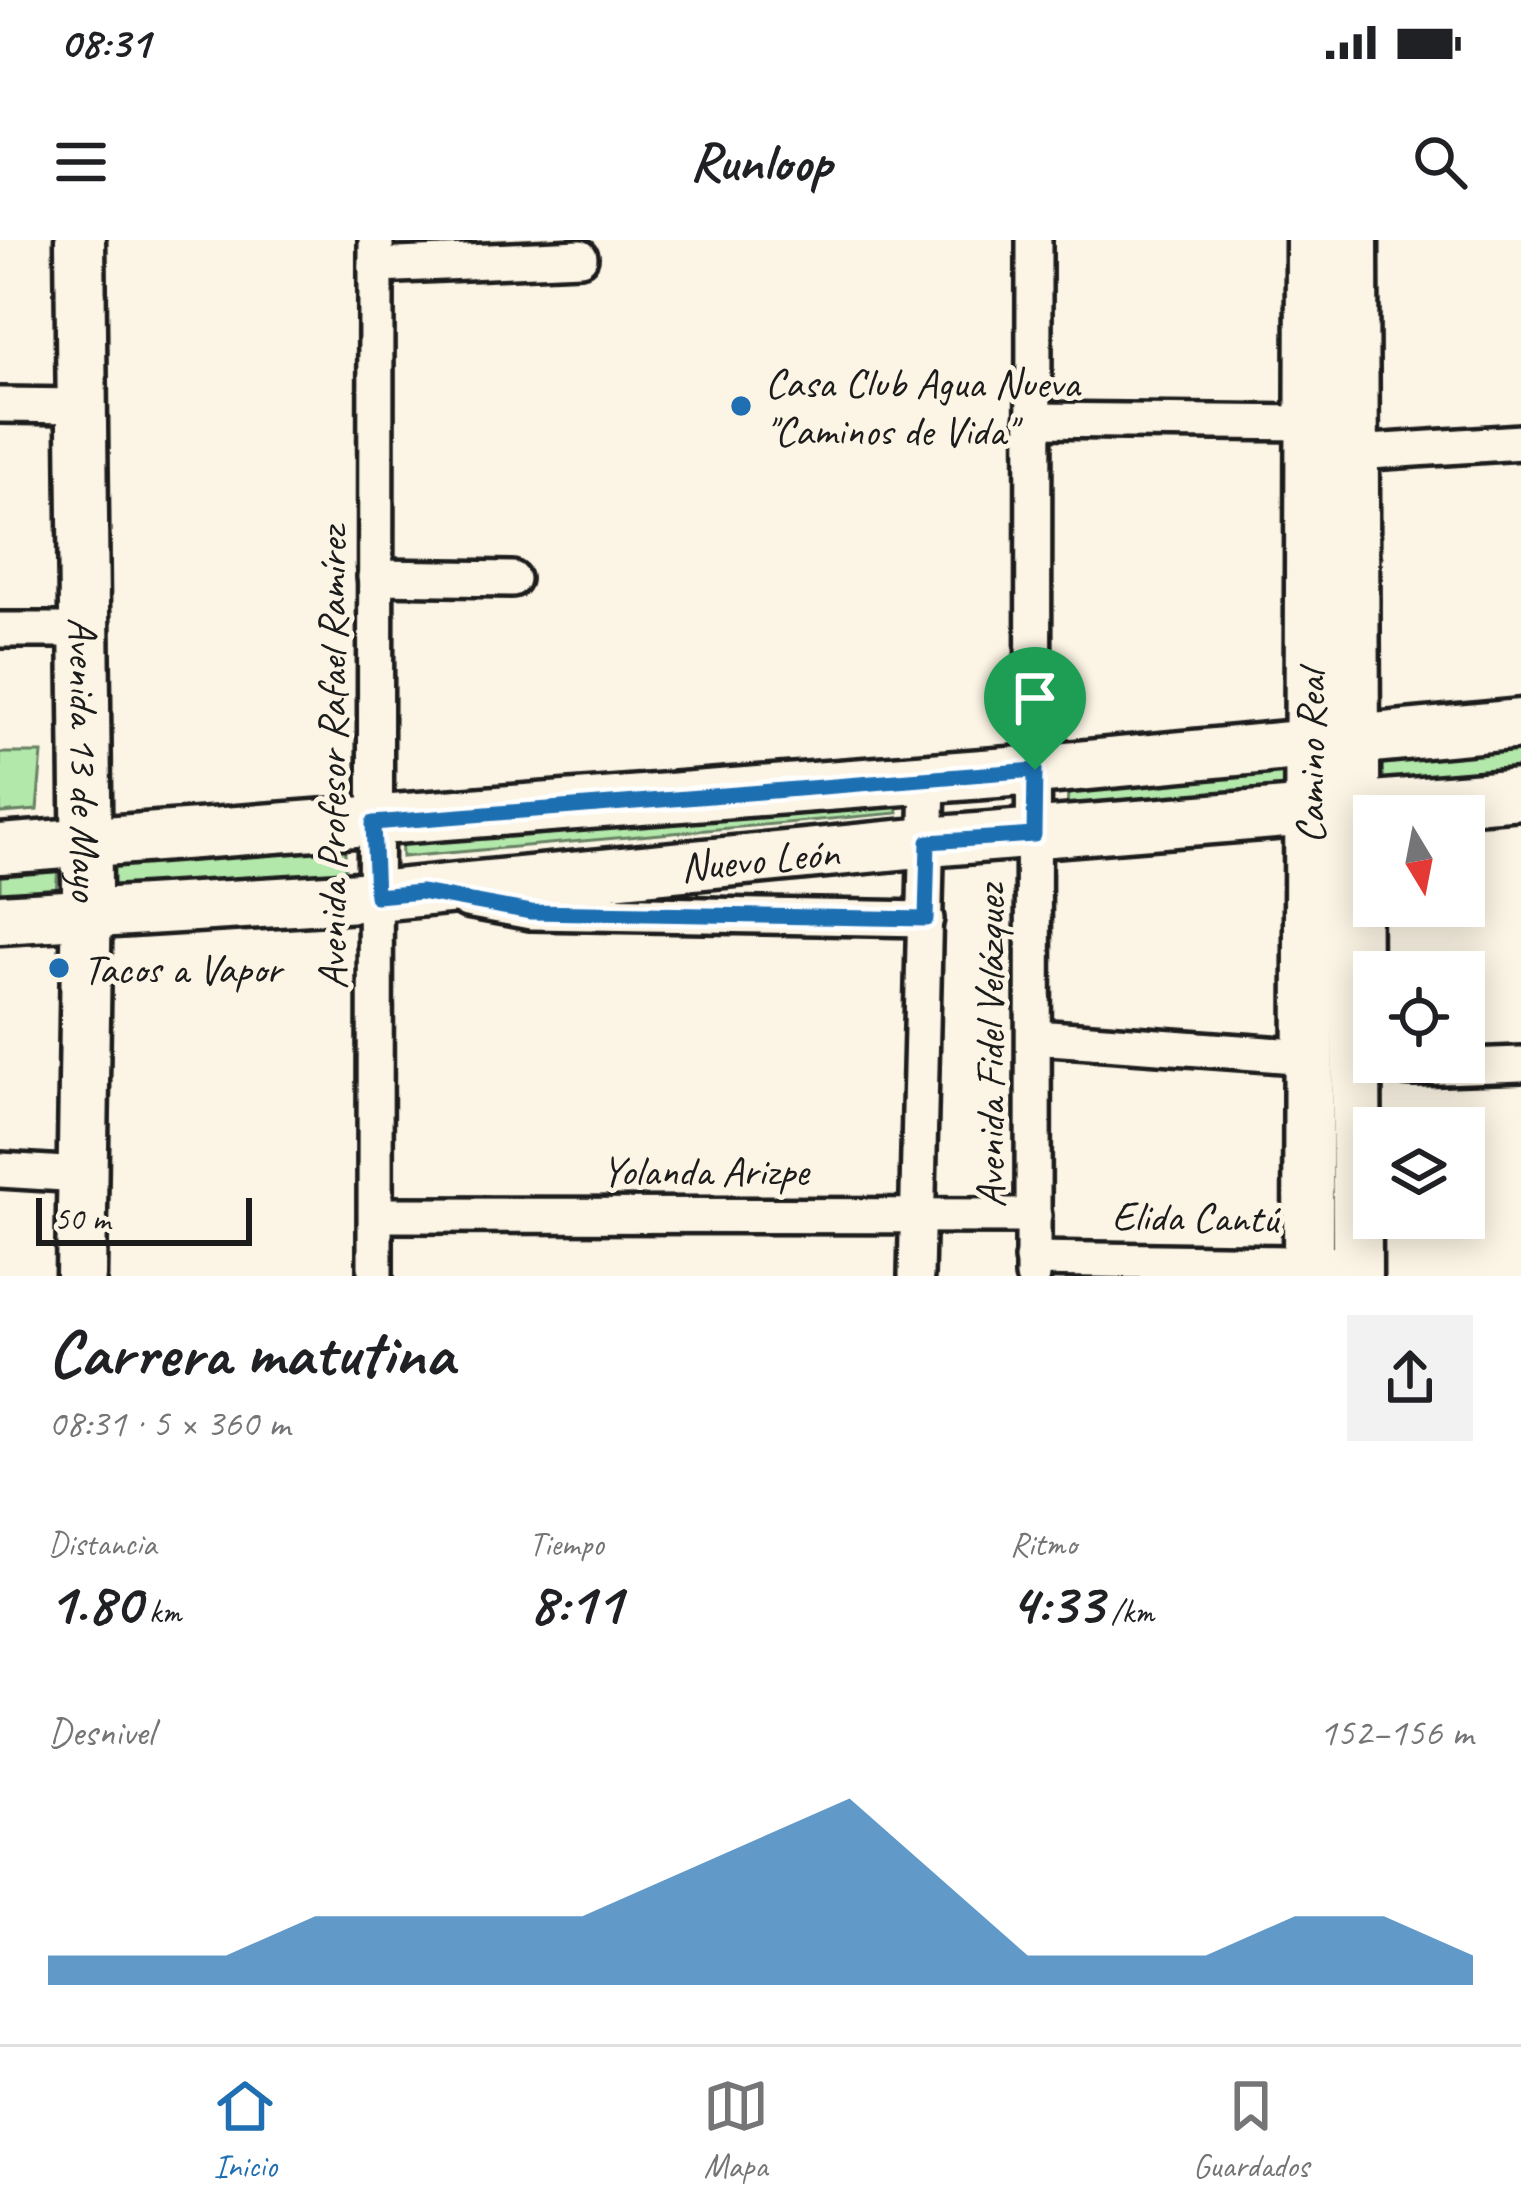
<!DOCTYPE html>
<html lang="es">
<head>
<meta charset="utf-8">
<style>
	body { margin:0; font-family:Caveat,sans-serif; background:#f2f2f2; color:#202124; height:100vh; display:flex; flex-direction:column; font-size:45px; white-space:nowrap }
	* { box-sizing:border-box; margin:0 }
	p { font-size:39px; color:#757577 }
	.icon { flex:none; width:66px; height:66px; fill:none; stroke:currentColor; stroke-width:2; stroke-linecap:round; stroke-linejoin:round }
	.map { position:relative; height:1036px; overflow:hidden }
	.sheet { display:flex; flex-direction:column; background:#fff; flex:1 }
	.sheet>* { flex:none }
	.needle { width:78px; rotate:170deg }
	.buttons { position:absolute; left:1353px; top:555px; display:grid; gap:24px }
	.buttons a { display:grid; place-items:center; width:132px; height:132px; border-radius:0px; background:#fff; box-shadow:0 6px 30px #0003; font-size:60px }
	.scale { position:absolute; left:36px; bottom:30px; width:216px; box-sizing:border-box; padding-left:12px; border:6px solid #1c1c1c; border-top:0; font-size:33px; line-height:42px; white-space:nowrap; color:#1c1c1c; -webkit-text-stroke:9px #fcf5e5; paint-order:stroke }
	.pin { position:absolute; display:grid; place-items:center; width:102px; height:102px; color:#fff; margin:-123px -51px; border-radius:50% 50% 50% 0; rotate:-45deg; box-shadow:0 0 12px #0007 }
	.pin .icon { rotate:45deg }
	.round { display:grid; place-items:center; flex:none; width:126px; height:126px; border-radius:0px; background:#f2f2f2 }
	.overview { display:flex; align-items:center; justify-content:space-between; height:204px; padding:0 48px }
	h1 { font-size:66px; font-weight:700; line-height:90px }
	.figures { display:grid; grid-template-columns:repeat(3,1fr); gap:18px; height:204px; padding:12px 48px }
	.figures div { display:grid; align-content:center }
	.figures b { font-size:60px; font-weight:700 }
	.figures small { font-size:33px; font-weight:400 }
	.figures p { font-size:33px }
	.chart { height:336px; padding:24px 48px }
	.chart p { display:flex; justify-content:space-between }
	.chart svg { width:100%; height:216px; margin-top:12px; fill:#1f6fb2; opacity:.7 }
	.status { display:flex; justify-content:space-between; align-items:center; height:84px; padding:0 60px; background:#fff; direction:ltr }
	.status svg { height:33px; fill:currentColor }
	header { display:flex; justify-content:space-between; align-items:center; height:156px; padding:0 48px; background:#fff; font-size:54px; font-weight:700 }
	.dock { display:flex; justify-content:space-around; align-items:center; height:168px; border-top:3px solid #e0e0e0; background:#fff; font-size:33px; color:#757577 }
	.dock a { display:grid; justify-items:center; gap:6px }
	.dock .on { color:#1f6fb2 }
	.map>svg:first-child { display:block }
</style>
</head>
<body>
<div class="status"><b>08:31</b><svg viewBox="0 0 49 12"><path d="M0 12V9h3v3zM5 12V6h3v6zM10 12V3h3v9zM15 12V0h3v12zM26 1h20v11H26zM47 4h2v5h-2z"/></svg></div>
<header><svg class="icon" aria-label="menu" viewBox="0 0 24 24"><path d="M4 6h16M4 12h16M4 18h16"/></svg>Runloop<svg class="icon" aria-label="search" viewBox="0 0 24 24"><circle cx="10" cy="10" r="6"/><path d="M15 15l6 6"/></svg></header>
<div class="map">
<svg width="1521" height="1036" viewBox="0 0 1521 1036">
	<rect width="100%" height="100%" fill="#fcf5e5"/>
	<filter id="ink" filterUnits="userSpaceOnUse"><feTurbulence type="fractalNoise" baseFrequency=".00833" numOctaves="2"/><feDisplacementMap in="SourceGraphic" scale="24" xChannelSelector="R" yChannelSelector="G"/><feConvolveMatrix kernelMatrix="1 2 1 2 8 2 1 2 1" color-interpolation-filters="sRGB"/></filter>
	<g filter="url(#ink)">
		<!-- green -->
		<g fill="#b2e8aa" stroke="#678263" stroke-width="3">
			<path d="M1521,509V532L1379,544L1377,520Z"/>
			<path d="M0,513H42L37,570L0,573Z"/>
			<path d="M1288,527L1287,553L1067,573L1068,550Z"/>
			<path d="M896,550L898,573L402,617L401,588Z"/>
			<path d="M345,606V643L113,660L112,622Z"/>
			<path d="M58,626L56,653L0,673V631Z"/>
		</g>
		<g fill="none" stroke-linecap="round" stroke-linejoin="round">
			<!-- street casing -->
			<g stroke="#1c1c1c" stroke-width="42">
				<g id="street">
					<path d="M376,26L580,17"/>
					<path d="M0,165L81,166"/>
					<path d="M1033,180L1310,183"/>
					<path d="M1355,213L1521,202"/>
					<path d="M375,337L512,339"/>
					<path d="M0,390H83"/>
					<path d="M467,660L531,672L926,679"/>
					<path d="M1036,797L1310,817"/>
					<path d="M1358,823L1415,828L1521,824"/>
					<path d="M0,930L81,935"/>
					<path d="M376,975L1034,976"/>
					<path d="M1032,1019L1357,1024"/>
					<path d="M375,1036L376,0"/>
					<path d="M916,1036L928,539"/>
					<path d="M1033,1036L1034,0"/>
				</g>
			</g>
			<!-- secondary casing -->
			<g stroke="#1c1c1c" stroke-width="57">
				<g id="secondary">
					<path id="s1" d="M80,0L87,648L81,1036"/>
					<path d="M1353,0L1357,1036"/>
					<path d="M0,609L1035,530L1521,484"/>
					<path id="s2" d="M0,679L376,656L928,602L1521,554"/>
					<path id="s3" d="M1308,1036L1311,0"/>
				</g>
			</g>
			<!-- street -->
			<use href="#street" stroke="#fcf5e5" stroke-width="33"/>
			<!-- secondary -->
			<use href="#secondary" stroke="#fcf5e5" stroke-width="48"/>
		</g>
	</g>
	<g fill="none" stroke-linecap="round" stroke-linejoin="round" filter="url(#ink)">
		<!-- route casing -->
		<g stroke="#fff" stroke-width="24">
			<path id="route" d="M1035,530L1034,595L928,602L926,679L531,672L421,652L376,656L373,583Z"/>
		</g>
		<!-- route -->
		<use href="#route" stroke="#1f6fb2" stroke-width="15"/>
	</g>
	<!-- markers -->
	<g fill="#1f6fb2" stroke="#fcf5e5" stroke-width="4.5">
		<circle cx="741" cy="166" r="12"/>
		<circle cx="59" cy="728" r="12"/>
	</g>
	<g text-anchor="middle" stroke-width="10" stroke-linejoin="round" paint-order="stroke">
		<!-- poi labels -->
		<g font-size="42" fill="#1c1c1c" stroke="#fcf5e5" text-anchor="start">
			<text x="765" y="157">Casa Club Agua Nueva<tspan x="765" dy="48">"Caminos de Vida"</tspan></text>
			<text x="83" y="743">Tacos a Vapor</text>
		</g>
		<!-- street labels -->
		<g font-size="42" fill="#1c1c1c" stroke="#fcf5e5">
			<text dy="15" stroke="none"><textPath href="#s1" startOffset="519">Avenida 13 de Mayo</textPath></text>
			<text transform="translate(331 518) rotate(-90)" y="15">Avenida Profesor Rafael Ramírez</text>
			<text dy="15" stroke="none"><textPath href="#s3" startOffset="519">Camino Real</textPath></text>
			<text dy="15" stroke="none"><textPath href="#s2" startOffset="762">Nuevo León</textPath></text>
			<text transform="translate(989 806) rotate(-90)" y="15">Avenida Fidel Velázquez</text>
			<text x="705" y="945">Yolanda Arizpe</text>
			<text transform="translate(1195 976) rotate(1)" y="15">Elida Cantú</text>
		</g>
	</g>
</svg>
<div class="buttons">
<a><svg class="needle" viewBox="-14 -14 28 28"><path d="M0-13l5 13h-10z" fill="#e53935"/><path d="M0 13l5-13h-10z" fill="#757577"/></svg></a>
<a><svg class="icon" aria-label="locate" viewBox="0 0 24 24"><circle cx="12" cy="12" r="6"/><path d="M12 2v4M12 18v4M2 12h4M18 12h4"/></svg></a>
<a><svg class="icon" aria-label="layers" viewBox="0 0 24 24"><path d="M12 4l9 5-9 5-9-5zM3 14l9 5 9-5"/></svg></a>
</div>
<div class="scale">50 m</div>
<div class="pin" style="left:1035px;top:530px;background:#1e9e55"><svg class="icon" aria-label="arrive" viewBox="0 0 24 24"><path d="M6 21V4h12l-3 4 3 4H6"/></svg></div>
</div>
<section class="sheet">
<div class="overview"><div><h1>Carrera matutina</h1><p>08:31 · 5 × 360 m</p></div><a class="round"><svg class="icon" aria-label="share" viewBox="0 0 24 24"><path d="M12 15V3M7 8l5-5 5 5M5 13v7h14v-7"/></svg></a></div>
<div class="figures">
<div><p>Distancia</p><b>1.80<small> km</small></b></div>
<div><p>Tiempo</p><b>8:11</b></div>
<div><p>Ritmo</p><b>4:33<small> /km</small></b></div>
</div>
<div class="chart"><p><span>Desnivel</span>152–156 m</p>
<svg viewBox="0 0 160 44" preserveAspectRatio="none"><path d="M0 44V38L10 38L20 38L30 30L40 30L50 30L60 30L70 22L80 14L90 6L100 22L110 38L120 38L130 38L140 30L150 30L160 38V44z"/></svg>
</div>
</section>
<nav class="dock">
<a class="on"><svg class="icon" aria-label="home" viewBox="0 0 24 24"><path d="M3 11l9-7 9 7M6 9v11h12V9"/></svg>Inicio</a>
<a><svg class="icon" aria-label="map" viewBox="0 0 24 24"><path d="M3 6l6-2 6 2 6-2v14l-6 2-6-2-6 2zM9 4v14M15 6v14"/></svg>Mapa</a>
<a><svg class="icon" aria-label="saved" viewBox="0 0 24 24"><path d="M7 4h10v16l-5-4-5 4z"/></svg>Guardados</a>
</nav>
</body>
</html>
